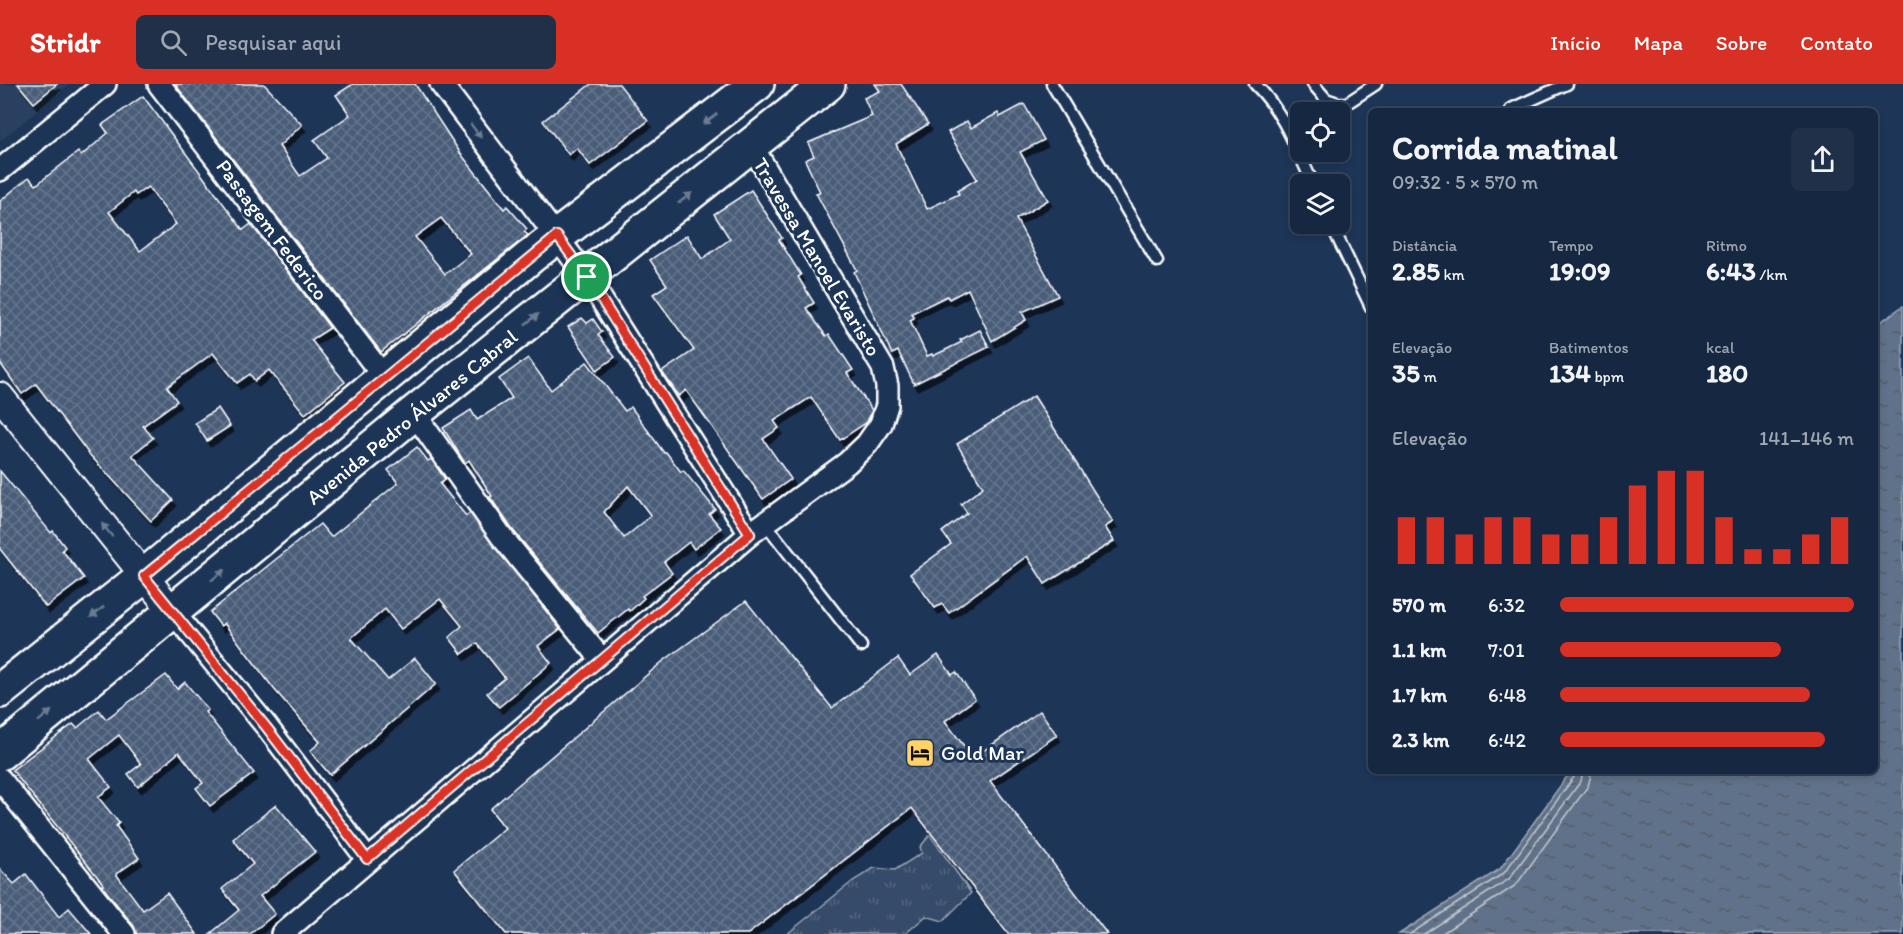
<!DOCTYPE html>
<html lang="pt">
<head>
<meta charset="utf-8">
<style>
	body { margin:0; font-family:Itim,sans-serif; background:#1f3048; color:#f1f3f6; height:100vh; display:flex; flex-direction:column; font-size:22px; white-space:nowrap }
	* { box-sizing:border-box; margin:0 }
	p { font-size:20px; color:#9ea6b1 }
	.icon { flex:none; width:33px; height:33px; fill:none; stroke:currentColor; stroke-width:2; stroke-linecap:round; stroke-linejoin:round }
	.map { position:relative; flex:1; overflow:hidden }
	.panel { position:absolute; left:1368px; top:24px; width:510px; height:666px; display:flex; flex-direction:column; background:#162841; border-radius:9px; box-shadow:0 3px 9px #0003,0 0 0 2px #35445a }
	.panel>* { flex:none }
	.buttons { position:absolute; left:1290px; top:18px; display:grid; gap:12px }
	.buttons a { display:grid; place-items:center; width:60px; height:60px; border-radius:9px; background:#162841; box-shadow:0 3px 9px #0003,0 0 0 2px #35445a; font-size:30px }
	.pin { position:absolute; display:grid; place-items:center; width:51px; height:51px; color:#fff; margin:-26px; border:3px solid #fff; border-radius:50%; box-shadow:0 2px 6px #0007 }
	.round { display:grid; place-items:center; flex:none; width:63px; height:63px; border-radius:9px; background:#1f3048 }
	.summary { display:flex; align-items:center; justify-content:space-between; height:102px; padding:0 24px }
	h1 { font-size:33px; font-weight:700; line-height:45px }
	.stats { display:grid; grid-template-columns:repeat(3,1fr); gap:9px; height:102px; padding:6px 24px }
	.stats div { display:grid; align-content:center }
	.stats b { font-size:26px; font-weight:700 }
	.stats small { font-size:16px; font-weight:400 }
	.stats p { font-size:16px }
	.chart { height:168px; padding:12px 24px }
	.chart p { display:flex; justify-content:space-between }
	.chart svg { width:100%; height:108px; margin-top:6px; stroke:#d93025; stroke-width:6 }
	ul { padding:0 24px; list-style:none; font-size:20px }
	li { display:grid; grid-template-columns:96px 72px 1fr; align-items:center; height:45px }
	li i { height:15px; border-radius:8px; background:#d93025 }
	header { display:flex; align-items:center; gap:36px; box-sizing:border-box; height:84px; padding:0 30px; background:#d93025; color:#fff }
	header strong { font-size:28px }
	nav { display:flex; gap:33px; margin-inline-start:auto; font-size:21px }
	.search { width:420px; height:54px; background:#1f3048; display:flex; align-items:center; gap:15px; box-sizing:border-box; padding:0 21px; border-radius:9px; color:#9ea6b1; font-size:22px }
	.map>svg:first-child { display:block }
</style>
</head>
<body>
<header>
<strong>Stridr</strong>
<div class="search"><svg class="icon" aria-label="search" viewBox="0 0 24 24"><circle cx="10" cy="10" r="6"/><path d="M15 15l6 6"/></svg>Pesquisar aqui</div>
<nav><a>Início</a><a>Mapa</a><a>Sobre</a><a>Contato</a></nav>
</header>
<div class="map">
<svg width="1903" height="850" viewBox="0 0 1903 850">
	<defs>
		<pattern id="park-tufts" width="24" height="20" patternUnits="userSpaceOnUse" patternTransform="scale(1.5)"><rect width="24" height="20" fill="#364b69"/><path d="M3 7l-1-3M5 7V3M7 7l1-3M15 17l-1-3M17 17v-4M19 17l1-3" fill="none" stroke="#546680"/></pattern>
		<pattern id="water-ripples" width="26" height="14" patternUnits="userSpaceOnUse" patternTransform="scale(1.5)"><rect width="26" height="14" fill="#617289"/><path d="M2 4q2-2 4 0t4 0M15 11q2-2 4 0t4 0" fill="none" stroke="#555d67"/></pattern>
		<pattern id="building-cross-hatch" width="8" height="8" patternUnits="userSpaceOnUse" patternTransform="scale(1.5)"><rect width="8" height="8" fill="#4a5d79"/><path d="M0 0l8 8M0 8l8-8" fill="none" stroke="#65758d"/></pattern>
		<filter id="shadow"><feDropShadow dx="3.5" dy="6" stdDeviation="0" flood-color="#0009"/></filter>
	</defs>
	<rect width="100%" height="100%" fill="#1d3557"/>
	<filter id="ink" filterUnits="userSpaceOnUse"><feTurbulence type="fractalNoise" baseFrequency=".0167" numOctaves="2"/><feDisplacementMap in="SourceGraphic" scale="12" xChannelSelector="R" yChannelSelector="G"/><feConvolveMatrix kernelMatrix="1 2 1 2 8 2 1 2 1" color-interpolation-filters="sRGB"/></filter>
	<g filter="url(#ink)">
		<!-- built -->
		<path fill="#2a4161" d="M0,0H70L0,57Z"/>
		<!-- park -->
		<path fill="url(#park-tufts)" stroke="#9aa5b4" stroke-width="1.5" d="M930,751L971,809L943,837L926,832L905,850H787L853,797L874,784L895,786L922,769L920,763Z"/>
		<!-- water -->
		<path fill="url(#water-ripples)" stroke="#a0aab8" stroke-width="1.5" d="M1903,222V850H1399L1500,785L1571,687H1875V242Z"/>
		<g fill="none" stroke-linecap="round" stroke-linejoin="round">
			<!-- shore -->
			<g stroke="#c0c7d0" stroke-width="1.5">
				<path d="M1410,850L1504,789L1574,693L1576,687"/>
				<path d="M1424,850L1509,795L1581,697L1583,687"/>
				<path d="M1441,850L1516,801L1588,702L1592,687"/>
			</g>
		</g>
		<!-- building -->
		<g fill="url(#building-cross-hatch)" stroke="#fff" stroke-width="1.5" fill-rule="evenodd" filter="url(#shadow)">
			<path d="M18,0H57L34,19Z"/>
			<path d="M175,0H264L302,41L279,62L300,92L327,74L314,56L350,31L336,11L353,0H415L461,70L504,125L507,122L527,145L524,148L528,151L381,268ZM441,134L471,170L445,190L415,153Z"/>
			<path d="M591,0H619L648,37L590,81L577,64L569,71L543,37Z"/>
			<path d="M875,0H901L928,40L896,60L927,125L959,110L957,107L977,95L948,48L967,37L971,44L998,29L1000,33L1024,20L1044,56L1020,68L1048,116L1016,135L1058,212L1022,228L1026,236L992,257L968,205L949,215L947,212L912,229L914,234L910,236L927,272L932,270L933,272L962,258L960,256L980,246L989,263L914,300L898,267L892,270L854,188L857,186L816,109L820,108L805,76L814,72L808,59L872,32L864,14L880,7Z"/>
			<path d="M143,12L243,146L251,140L330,244L311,256L345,298L305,330L269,286L255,297L250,290L237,299L213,269L167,303L177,317L143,342L153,354L132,371L173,416L151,437L89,370L36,300L22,310L0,279V117L29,93L36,101L78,68L81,72L108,49L102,41ZM148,103L176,140L140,167L109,128L134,108L136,111Z"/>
			<path d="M751,106L782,154L779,156L801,191L798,193L814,219L806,224L826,252L829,250L853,286L847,289L872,326L867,338L840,356L811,313L774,337L779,344L763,355L791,395L763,415L686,306L679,312L662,288L694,266L653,210L667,201L650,176L687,151L702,175L730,155L714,130Z"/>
			<path d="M582,234L587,239L593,235L602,248L598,251L615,273L597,286L568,243Z"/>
			<path d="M528,274L551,306L587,278L625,327L631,323L664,369L666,368L681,388L683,386L715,425L709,430L721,444L694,465L689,458L664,478L672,489L642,512L644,514L630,527L628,525L598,549L512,445L490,413L492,412L469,376L465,379L443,344L471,326L477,336L512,314L499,295ZM628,402L651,432L624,454L604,428Z"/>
			<path d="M1034,312L1113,438L1105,443L1114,457L1045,500L1027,472L949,529L942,520L935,524L910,490L951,460L942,448L967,429L961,420L983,403L957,360Z"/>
			<path d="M218,324L230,342L207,357L195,339Z"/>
			<path d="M417,363L428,377L431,375L445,395L440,400L466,432L470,429L560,545L538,562L551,579L499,623L487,609L505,594L477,559L462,570L449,553L462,542L440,515L401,545L385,525L351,554L388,596L415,574L436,600L330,691L310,667L320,658L274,605L224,539L221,542L210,528L320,440L331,453L398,399L388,386Z"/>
			<path d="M0,387L51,449L53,447L65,463L62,466L84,494L46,523L0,465Z"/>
			<path d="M746,517L832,624L898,574L910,591L938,571L952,591L956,588L975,615L945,637L973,674L1040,627L1057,651L990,697L1107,850H1008L912,724L748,850H506L454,786L505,744L490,725L662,578Z"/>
			<path d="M166,591L177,605L185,598L208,626L205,628L254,689L210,722L196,704L203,699L179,668L138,703L128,690L141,680L119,651L89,675L111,703L98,713L119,739L116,742L139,774L116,790L143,826L167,809L197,850H136L134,842L102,802L104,801L12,686L73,640L77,644L99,626L106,635Z"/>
			<path d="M276,721L315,768L260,812L275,830L250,850H210L239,826L222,805L253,780L233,755Z"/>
			<path d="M0,785L14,800L26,790L59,833L69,824L91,850H0Z"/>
		</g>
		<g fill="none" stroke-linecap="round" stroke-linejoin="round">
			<!-- service casing -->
			<g stroke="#fff" stroke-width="15">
				<g id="service">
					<path d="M1052,0L1157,177"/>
					<path d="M1255,0C1283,27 1297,66 1313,100"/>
					<path d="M1313,0L1326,15L1344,21L1376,0"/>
					<path d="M1511,25L1567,0"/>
					<path d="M1331,140L1371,223"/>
					<path d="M765,439L861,562"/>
				</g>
			</g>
			<!-- minor casing -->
			<g stroke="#fff" stroke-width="26">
				<g id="minor">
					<path d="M159,0L384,293"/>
					<path d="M441,0L587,193L750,450"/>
					<path d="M0,86L105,0"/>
					<path d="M414,329L502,453L602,576"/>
					<path d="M173,528L267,643L367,775"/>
					<path d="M0,695L124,850"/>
					<path d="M282,850L750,450L847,379L867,360L881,340L887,321V302L883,284L752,62"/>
				</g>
			</g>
			<!-- tertiary casing -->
			<g stroke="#fff" stroke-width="30">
				<path id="tertiary" d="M0,312L173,528"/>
			</g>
			<!-- primary casing -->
			<g stroke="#fff" stroke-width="38">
				<g id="primary">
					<path d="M0,607L144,492L530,173L757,0"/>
					<path d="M0,669L414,329L828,0"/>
				</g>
			</g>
			<!-- service -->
			<use href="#service" stroke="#1d3557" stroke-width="10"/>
			<!-- minor -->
			<use href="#minor" stroke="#1d3557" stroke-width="21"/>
			<!-- tertiary -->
			<use href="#tertiary" stroke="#1d3557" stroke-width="26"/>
			<!-- primary -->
			<use href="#primary" stroke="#1d3557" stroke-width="33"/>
		</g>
		<!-- one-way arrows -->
		<defs><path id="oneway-solid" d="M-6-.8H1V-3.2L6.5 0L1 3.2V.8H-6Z" transform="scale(1.5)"/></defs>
		<g fill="#6c7c92">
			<use href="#oneway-solid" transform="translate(710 35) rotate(143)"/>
			<use href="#oneway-solid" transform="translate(476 47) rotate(53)"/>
			<use href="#oneway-solid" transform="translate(685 114) rotate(-38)"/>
			<use href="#oneway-solid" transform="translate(532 235) rotate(-38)"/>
			<use href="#oneway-solid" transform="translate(107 446) rotate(-129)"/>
			<use href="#oneway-solid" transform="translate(218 491) rotate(-39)"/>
			<use href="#oneway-solid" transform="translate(97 528) rotate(142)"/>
			<use href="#oneway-solid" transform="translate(45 632) rotate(-39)"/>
		</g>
	</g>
	<g fill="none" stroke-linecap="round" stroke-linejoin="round" filter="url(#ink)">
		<!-- route casing -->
		<g stroke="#fff" stroke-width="12">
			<path id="route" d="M557,152L587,193L750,450L367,775L267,644L144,492Z"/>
		</g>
		<!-- route -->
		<use href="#route" stroke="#d93025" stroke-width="8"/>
	</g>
	<!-- icons -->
	<defs>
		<g id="hotel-square" transform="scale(1.5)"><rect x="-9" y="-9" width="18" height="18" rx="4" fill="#ffd166" stroke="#1d3557"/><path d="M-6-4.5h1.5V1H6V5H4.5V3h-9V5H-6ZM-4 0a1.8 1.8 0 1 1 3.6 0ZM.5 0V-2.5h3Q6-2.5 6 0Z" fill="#111"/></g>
	</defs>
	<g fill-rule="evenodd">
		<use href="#hotel-square" x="920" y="669"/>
	</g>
	<g text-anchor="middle" stroke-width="6" stroke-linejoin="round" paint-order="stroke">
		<!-- street labels -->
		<g font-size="21" fill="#fff" stroke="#1d3557">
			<text transform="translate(272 146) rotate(53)" y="7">Passagem Federico</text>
			<text transform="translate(817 173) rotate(59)" y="7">Travessa Manoel Evaristo</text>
			<text transform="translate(412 333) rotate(-39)" y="7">Avenida Pedro Álvares Cabral</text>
		</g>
		<!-- poi labels -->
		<g font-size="21" fill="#fff" stroke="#1d3557" text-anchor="start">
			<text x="941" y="676">Gold Mar</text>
		</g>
	</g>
</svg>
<div class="buttons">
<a><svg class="icon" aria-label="locate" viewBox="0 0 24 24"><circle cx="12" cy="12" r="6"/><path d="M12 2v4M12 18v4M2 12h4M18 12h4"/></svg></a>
<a><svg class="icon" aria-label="layers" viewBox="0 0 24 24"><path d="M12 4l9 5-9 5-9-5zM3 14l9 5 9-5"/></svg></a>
</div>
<div class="pin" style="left:587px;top:193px;background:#1e9e55"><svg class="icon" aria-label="arrive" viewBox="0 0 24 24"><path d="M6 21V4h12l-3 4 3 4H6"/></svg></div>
<section class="panel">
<div class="summary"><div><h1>Corrida matinal</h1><p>09:32 · 5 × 570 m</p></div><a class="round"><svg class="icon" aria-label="share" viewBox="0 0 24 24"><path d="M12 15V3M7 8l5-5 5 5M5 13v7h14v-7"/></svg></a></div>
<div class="stats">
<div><p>Distância</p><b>2.85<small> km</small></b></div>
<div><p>Tempo</p><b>19:09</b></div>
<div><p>Ritmo</p><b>6:43<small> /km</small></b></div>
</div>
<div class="stats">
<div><p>Elevação</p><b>35<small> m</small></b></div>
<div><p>Batimentos</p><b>134<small> bpm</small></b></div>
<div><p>kcal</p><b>180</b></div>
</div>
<div class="chart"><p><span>Elevação</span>141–146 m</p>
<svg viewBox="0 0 160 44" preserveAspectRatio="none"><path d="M5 44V25M15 44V25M25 44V32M35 44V25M45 44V25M55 44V32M65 44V32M75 44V25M85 44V12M95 44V6M105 44V6M115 44V25M125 44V38M135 44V38M145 44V32M155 44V25"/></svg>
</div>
<ul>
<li><b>570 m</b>6:32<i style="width:100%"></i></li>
<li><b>1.1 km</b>7:01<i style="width:75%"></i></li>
<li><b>1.7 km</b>6:48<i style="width:85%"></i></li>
<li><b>2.3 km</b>6:42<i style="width:90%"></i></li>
</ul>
</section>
</div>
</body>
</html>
